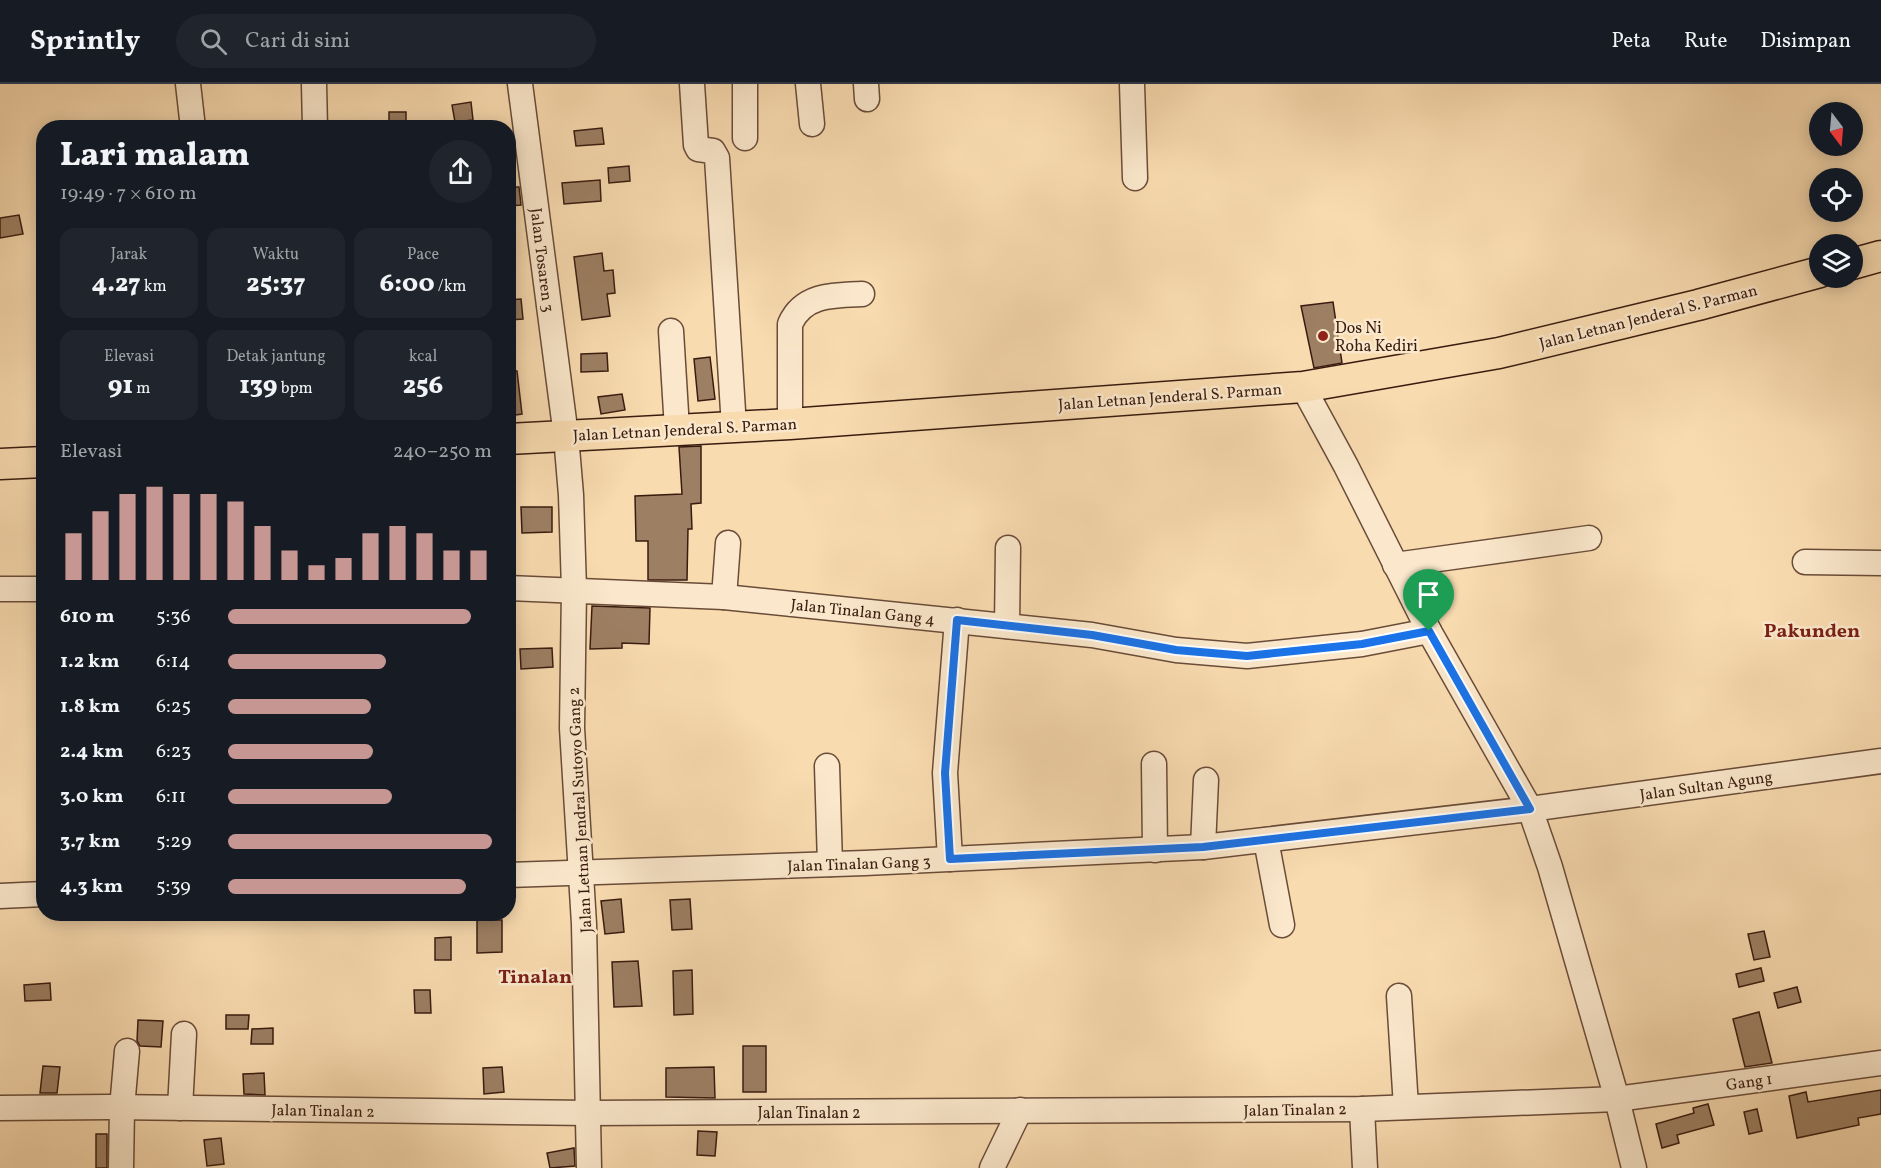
<!DOCTYPE html>
<html lang="id">
<head>
<meta charset="utf-8">
<style>
	body { margin:0; font-family:Vollkorn,serif; background:#20242c; color:#f1f3f6; height:100vh; display:flex; flex-direction:column; font-size:22px; white-space:nowrap }
	* { box-sizing:border-box; margin:0 }
	p { font-size:20px; color:#9ea1a6 }
	.icon { flex:none; width:33px; height:33px; fill:none; stroke:currentColor; stroke-width:2; stroke-linecap:round; stroke-linejoin:round }
	.map { position:relative; flex:1; overflow:hidden }
	.drawer { position:absolute; left:36px; top:36px; width:480px; height:801px; display:flex; flex-direction:column; background:#171b24; border-radius:24px; box-shadow:0 3px 15px #0003 }
	.drawer>* { flex:none }
	.needle { width:39px; rotate:164deg }
	.fabs { position:absolute; left:1809px; top:18px; display:grid; gap:12px }
	.fabs a { display:grid; place-items:center; width:54px; height:54px; border-radius:50%; background:#171b24; box-shadow:0 3px 15px #0003; font-size:30px }
	.pin { position:absolute; display:grid; place-items:center; width:51px; height:51px; color:#fff; margin:-62px -26px; border-radius:50% 50% 50% 0; rotate:-45deg; box-shadow:0 0 6px #0007 }
	.pin .icon { rotate:45deg }
	.round { display:grid; place-items:center; flex:none; width:63px; height:63px; border-radius:32px; background:#20242c }
	.headline { display:flex; align-items:center; justify-content:space-between; height:102px; padding:0 24px }
	h1 { font-size:33px; font-weight:800; line-height:45px }
	.metrics { display:grid; grid-template-columns:repeat(3,1fr); gap:9px; height:102px; padding:6px 24px }
	.metrics div { display:grid; align-content:center; border-radius:15px; background:#20242c; text-align:center }
	.metrics b { font-size:26px; font-weight:800 }
	.metrics small { font-size:16px; font-weight:400 }
	.metrics p { font-size:16px }
	.chart { height:168px; padding:12px 24px }
	.chart p { display:flex; justify-content:space-between }
	.chart svg { width:100%; height:108px; margin-top:6px; stroke:#c59692; stroke-width:6 }
	ul { padding:0 24px; list-style:none; font-size:20px }
	li { display:grid; grid-template-columns:96px 72px 1fr; align-items:center; height:45px }
	li i { height:15px; border-radius:8px; background:#c59692 }
	header { display:flex; align-items:center; gap:36px; box-sizing:border-box; height:84px; padding:0 30px; background:#171b24; border-bottom:2px solid #363941 }
	header strong { font-size:28px }
	nav { display:flex; gap:33px; margin-inline-start:auto; font-size:21px }
	.search { width:420px; height:54px; background:#20242c; display:flex; align-items:center; gap:15px; box-sizing:border-box; padding:0 21px; border-radius:33px; color:#9ea1a6; font-size:22px }
	.map>svg:first-child { display:block }
</style>
</head>
<body>
<header>
<strong>Sprintly</strong>
<div class="search"><svg class="icon" aria-label="search" viewBox="0 0 24 24"><circle cx="10" cy="10" r="6"/><path d="M15 15l6 6"/></svg>Cari di sini</div>
<nav><a>Peta</a><a>Rute</a><a>Disimpan</a></nav>
</header>
<div class="map">
<svg width="1881" height="1084" viewBox="0 0 1881 1084">
	<rect width="100%" height="100%" fill="#f9dbb0"/>
	<filter id="stains"><feTurbulence type="fractalNoise" baseFrequency=".00333" numOctaves="4"/><feColorMatrix values="0 0 0 0 .2 0 0 0 0 .09 0 0 0 0 .02 0 0 0 .5 -.17"/></filter>
	<radialGradient id="worn" r=".72"><stop offset=".6" stop-color="#630" stop-opacity="0"/><stop offset="1" stop-color="#630" stop-opacity=".3"/></radialGradient>
	<!-- building -->
	<g fill="#9d7f63" stroke="#391c10" stroke-width="1.5">
		<path d="M471,18L473,36L455,38L452,21Z"/>
		<rect x="389" y="28" width="17" height="16"/>
		<path d="M602,44L604,60L576,62L574,47Z"/>
		<path d="M629,82L630,97L609,99L608,84Z"/>
		<path d="M600,96L601,117L564,120L562,99Z"/>
		<path d="M508,103H519L521,121L508,122Z"/>
		<path d="M19,131L23,150L0,154V134Z"/>
		<path d="M602,169L604,187L613,186L615,209L607,210L610,232L582,236L574,173Z"/>
		<path d="M521,215L523,235L508,236V216Z"/>
		<path d="M1333,218L1342,279L1314,284L1301,222Z"/>
		<path d="M607,269L608,287L581,288V270Z"/>
		<path d="M710,273L715,315L698,317L694,275Z"/>
		<path d="M508,287H517L522,330L508,332Z"/>
		<path d="M622,310L625,326L601,330L598,313Z"/>
		<path d="M701,362V419L691,420L692,445H688L687,496H648V457H636L635,412L682,410L679,363Z"/>
		<path d="M521,423H552V448L522,449Z"/>
		<path d="M592,522L650,524L649,560L622,559V564L590,565Z"/>
		<path d="M552,564L553,583L521,585L520,565Z"/>
		<path d="M621,815L624,848L605,850L601,817Z"/>
		<path d="M690,815L692,845L672,846L670,816Z"/>
		<path d="M477,836H502V868L477,869Z"/>
		<path d="M1764,847L1770,873L1754,876L1748,850Z"/>
		<path d="M451,853V876H435V854Z"/>
		<path d="M638,877L642,922L614,923L612,878Z"/>
		<path d="M1761,884L1764,897L1739,903L1736,890Z"/>
		<path d="M692,886L693,930L674,931L673,887Z"/>
		<path d="M50,899L51,916L25,917L24,901Z"/>
		<path d="M1797,903L1801,918L1778,924L1774,909Z"/>
		<path d="M414,906H430L431,929H415Z"/>
		<path d="M1759,928L1772,979L1745,983L1733,935Z"/>
		<path d="M226,931H249L248,945H226Z"/>
		<path d="M138,936L163,937L161,963L140,962L137,957Z"/>
		<path d="M273,944V960H251L252,945Z"/>
		<rect x="743" y="962" width="23" height="46"/>
		<path d="M43,982L60,983L57,1009H40Z"/>
		<path d="M502,983L504,1008L484,1010L483,984Z"/>
		<path d="M714,983L715,1014L666,1013V984Z"/>
		<path d="M264,989L265,1011L244,1010L243,990Z"/>
		<path d="M1881,1006V1030L1858,1034L1859,1041L1797,1054L1789,1012L1806,1008L1808,1018Z"/>
		<path d="M1708,1020L1714,1041L1677,1051L1679,1059L1662,1064L1656,1040L1694,1029L1693,1024Z"/>
		<path d="M1757,1025L1762,1047L1749,1050L1744,1028Z"/>
		<path d="M698,1047L717,1048L715,1072L697,1071Z"/>
		<rect x="96" y="1050" width="11" height="34"/>
		<path d="M221,1054L224,1080L207,1082L204,1056Z"/>
		<path d="M574,1064L575,1082L550,1084L547,1069Z"/>
	</g>
	<g fill="none" stroke-linecap="round" stroke-linejoin="round">
		<!-- minor casing -->
		<g stroke="#694c38" stroke-width="27">
			<g id="minor">
				<path d="M188,0L193,44"/>
				<path d="M314,0L315,44"/>
				<path d="M520,0L566,352L571,411L574,505L572,644L584,840L589,1084"/>
				<path d="M692,0L696,61L698,65L713,67L717,74L734,343"/>
				<path d="M745,0V54"/>
				<path d="M808,0L812,40"/>
				<path d="M866,0L867,15"/>
				<path d="M1132,0L1135,94"/>
				<path d="M671,247L677,345"/>
				<path d="M1303,303L1346,382L1429,547L1530,725L1550,783L1617,1015L1634,1084"/>
				<path d="M790,340V240C803,210 834,211 862,210"/>
				<path d="M1805,478L1881,479"/>
				<path d="M1395,481L1589,454"/>
				<path d="M508,504L724,513L1092,551L1176,566L1247,572L1362,560L1429,547"/>
				<path d="M0,505H44"/>
				<path d="M724,513L728,459"/>
				<path d="M1007,542L1008,464"/>
				<path d="M1154,680L1155,766"/>
				<path d="M827,682L830,780"/>
				<path d="M1266,756L1282,841"/>
				<path d="M1203,763L1206,696"/>
				<path d="M950,775L945,689L957,536"/>
				<path d="M508,791L865,779L1203,763L1530,725L1881,677"/>
				<path d="M0,812L44,810"/>
				<path d="M1399,912L1406,1023"/>
				<path d="M0,1024L109,1023L589,1029L1362,1025L1617,1015L1881,979"/>
				<path d="M180,1024L184,950"/>
				<path d="M1362,1025L1365,1084"/>
				<path d="M121,1084L122,1024L127,967"/>
				<path d="M992,1084L1020,1026"/>
			</g>
		</g>
		<!-- major casing -->
		<g stroke="#391c10" stroke-width="33">
			<g id="major">
				<path d="M1852,180L1881,172"/>
				<path d="M508,355L790,340L1303,303L1499,269L1698,221L1820,188"/>
				<path d="M0,380L44,378"/>
			</g>
		</g>
		<!-- minor -->
		<use href="#minor" stroke="#fbe8cc" stroke-width="24"/>
		<!-- major -->
		<use href="#major" stroke="#f9dbb0" stroke-width="30"/>
	</g>
	<g fill="none" stroke-linecap="round" stroke-linejoin="round">
		<!-- route casing -->
		<g stroke="#fff" stroke-width="12">
			<path id="route" d="M957,536L1092,551L1176,566L1247,572L1362,560L1429,547L1530,725L1203,763L950,775L945,689Z"/>
		</g>
		<!-- route -->
		<use href="#route" stroke="#1a73e8" stroke-width="8"/>
	</g>
	<!-- markers -->
	<circle fill="#8f2418" stroke="#fbe8cc" stroke-width="2" cx="1323" cy="252" r="6"/>
	<g text-anchor="middle" stroke-width="5" stroke-linejoin="round" paint-order="stroke">
		<!-- street labels -->
		<g font-size="16" fill="#391c10" stroke="#fbe8cc">
			<text transform="translate(543 176) rotate(83)" y="6">Jalan Tosaren 3</text>
			<text transform="translate(1648 232) rotate(-14)" y="6">Jalan Letnan Jenderal S. Parman</text>
			<text transform="translate(1170 312) rotate(-4)" y="6">Jalan Letnan Jenderal S. Parman</text>
			<text transform="translate(685 345) rotate(-3)" y="6">Jalan Letnan Jenderal S. Parman</text>
			<text transform="translate(863 527) rotate(6)" y="6">Jalan Tinalan Gang 4</text>
			<text transform="translate(1706 701) rotate(-8)" y="6">Jalan Sultan Agung</text>
			<text transform="translate(579 726) rotate(-93)" y="6">Jalan Letnan Jendral Sutoyo Gang 2</text>
			<text transform="translate(859 779) rotate(-2)" y="6">Jalan Tinalan Gang 3</text>
			<text transform="translate(1749 997) rotate(-8)" y="6">Gang 1</text>
			<text transform="translate(1295 1025) rotate(-1)" y="6">Jalan Tinalan 2</text>
			<text transform="translate(323 1026) rotate(1)" y="6">Jalan Tinalan 2</text>
			<text x="809" y="1034">Jalan Tinalan 2</text>
		</g>
		<!-- poi labels -->
		<g font-size="16" fill="#391c10" stroke="#fbe8cc" text-anchor="start">
			<text x="1335" y="249">Dos Ni<tspan x="1335" dy="18">Roha Kediri</tspan></text>
		</g>
		<!-- quarter labels -->
		<g font-size="20" font-weight="bold" fill="#7a1f14" stroke="#fbe8cc">
			<text x="1812" y="553">Pakunden</text>
			<text x="535" y="899">Tinalan</text>
		</g>
	</g>
	<rect width="100%" height="100%" filter="url(#stains)"/>
	<rect width="100%" height="100%" fill="url(#worn)"/>
</svg>
<div class="fabs">
<a><svg class="needle" viewBox="-14 -14 28 28"><path d="M0-13l5 13h-10z" fill="#e53935"/><path d="M0 13l5-13h-10z" fill="#9ea1a6"/></svg></a>
<a><svg class="icon" aria-label="locate" viewBox="0 0 24 24"><circle cx="12" cy="12" r="6"/><path d="M12 2v4M12 18v4M2 12h4M18 12h4"/></svg></a>
<a><svg class="icon" aria-label="layers" viewBox="0 0 24 24"><path d="M12 4l9 5-9 5-9-5zM3 14l9 5 9-5"/></svg></a>
</div>
<div class="pin" style="left:1429px;top:547px;background:#1e9e55"><svg class="icon" aria-label="arrive" viewBox="0 0 24 24"><path d="M6 21V4h12l-3 4 3 4H6"/></svg></div>
<section class="drawer">
<div class="headline"><div><h1>Lari malam</h1><p>19:49 · 7 × 610 m</p></div><a class="round"><svg class="icon" aria-label="share" viewBox="0 0 24 24"><path d="M12 15V3M7 8l5-5 5 5M5 13v7h14v-7"/></svg></a></div>
<div class="metrics">
<div><p>Jarak</p><b>4.27<small> km</small></b></div>
<div><p>Waktu</p><b>25:37</b></div>
<div><p>Pace</p><b>6:00<small> /km</small></b></div>
</div>
<div class="metrics">
<div><p>Elevasi</p><b>91<small> m</small></b></div>
<div><p>Detak jantung</p><b>139<small> bpm</small></b></div>
<div><p>kcal</p><b>256</b></div>
</div>
<div class="chart"><p><span>Elevasi</span>240–250 m</p>
<svg viewBox="0 0 160 44" preserveAspectRatio="none"><path d="M5 44V25M15 44V16M25 44V9M35 44V6M45 44V9M55 44V9M65 44V12M75 44V22M85 44V32M95 44V38M105 44V35M115 44V25M125 44V22M135 44V25M145 44V32M155 44V32"/></svg>
</div>
<ul>
<li><b>610 m</b>5:36<i style="width:92%"></i></li>
<li><b>1.2 km</b>6:14<i style="width:60%"></i></li>
<li><b>1.8 km</b>6:25<i style="width:54%"></i></li>
<li><b>2.4 km</b>6:23<i style="width:55%"></i></li>
<li><b>3.0 km</b>6:11<i style="width:62%"></i></li>
<li><b>3.7 km</b>5:29<i style="width:100%"></i></li>
<li><b>4.3 km</b>5:39<i style="width:90%"></i></li>
</ul>
</section>
</div>
</body>
</html>
